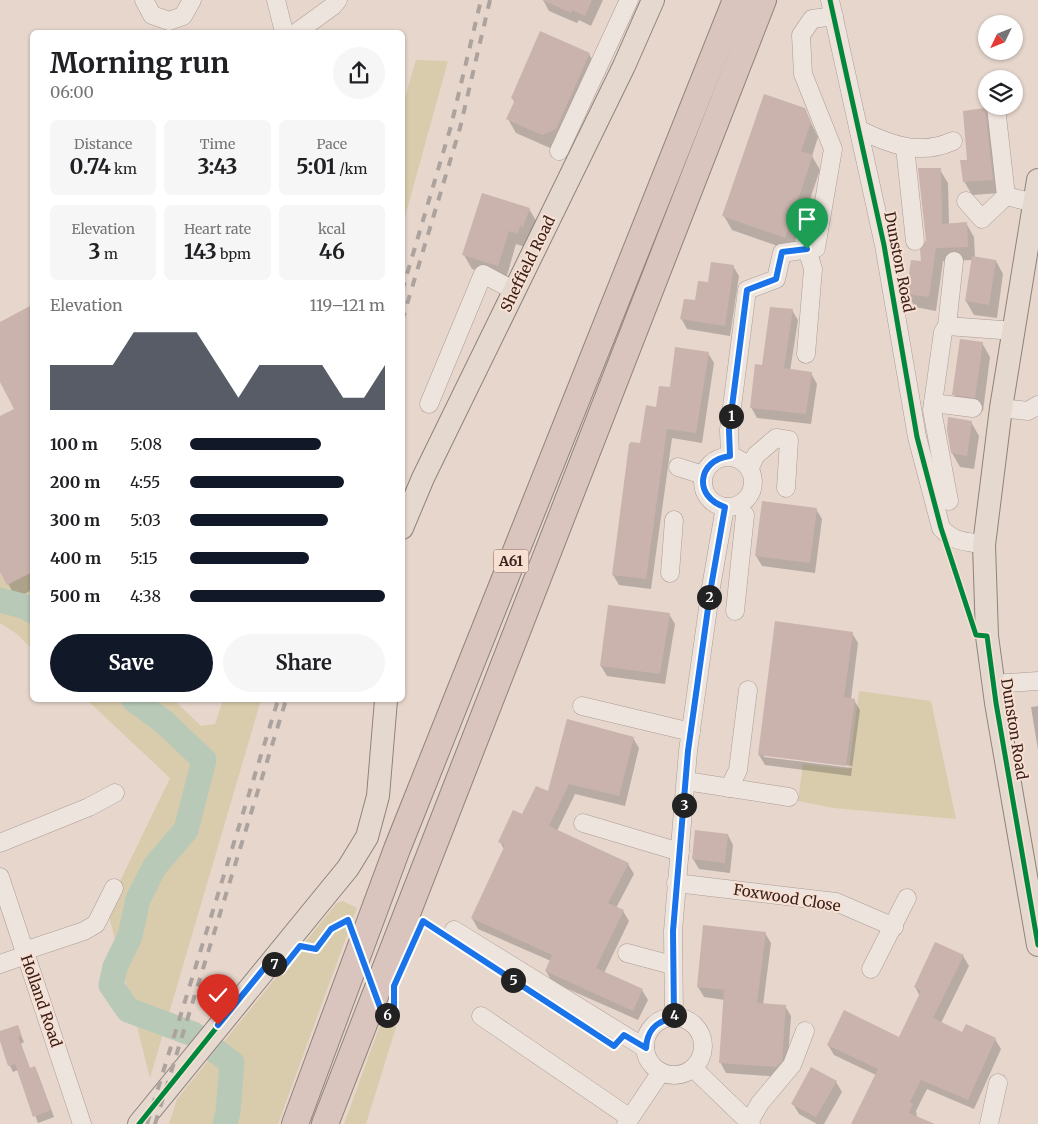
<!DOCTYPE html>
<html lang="en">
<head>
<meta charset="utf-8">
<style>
	body { margin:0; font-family:Merriweather,serif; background:#f6f6f6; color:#202124; height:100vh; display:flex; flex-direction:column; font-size:19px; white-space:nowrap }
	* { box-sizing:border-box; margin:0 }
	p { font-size:16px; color:#757577 }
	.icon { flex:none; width:28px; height:28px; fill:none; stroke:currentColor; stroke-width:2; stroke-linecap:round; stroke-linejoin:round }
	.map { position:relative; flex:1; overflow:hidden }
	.details { position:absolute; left:30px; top:30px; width:375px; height:672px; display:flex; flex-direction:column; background:#fff; border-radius:8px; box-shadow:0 1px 4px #0004 }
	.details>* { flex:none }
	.needle { width:32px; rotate:227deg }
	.tools { position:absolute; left:978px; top:15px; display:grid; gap:10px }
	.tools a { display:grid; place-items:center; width:45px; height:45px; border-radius:50%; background:#fff; box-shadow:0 1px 4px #0004; font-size:25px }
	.pin { position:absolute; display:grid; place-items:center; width:42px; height:42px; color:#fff; margin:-51px -21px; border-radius:50% 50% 50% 0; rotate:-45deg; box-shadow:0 0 5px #0007 }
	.pin .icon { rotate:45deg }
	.km { position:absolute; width:25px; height:25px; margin:-12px; border-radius:50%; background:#222; color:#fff; font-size:14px; line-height:25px; text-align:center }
	.round { display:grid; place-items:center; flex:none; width:52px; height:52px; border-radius:26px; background:#f6f6f6 }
	.headline { display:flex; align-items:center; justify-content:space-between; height:85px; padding:0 20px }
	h1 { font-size:28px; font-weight:700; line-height:38px }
	.metrics { display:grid; grid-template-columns:repeat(3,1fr); gap:8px; height:85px; padding:5px 20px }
	.metrics div { display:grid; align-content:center; border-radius:8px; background:#f6f6f6; text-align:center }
	.metrics b { font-size:21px; font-weight:700 }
	.metrics small { font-size:14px; font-weight:400 }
	.metrics p { font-size:14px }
	.chart { height:140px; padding:10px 20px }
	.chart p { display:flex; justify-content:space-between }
	.chart svg { width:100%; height:90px; margin-top:5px; fill:#111827; opacity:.7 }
	.action { display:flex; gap:10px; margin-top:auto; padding:10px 20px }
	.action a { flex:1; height:58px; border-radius:30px; background:#111827; color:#fff; font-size:20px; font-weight:700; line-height:58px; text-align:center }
	.action a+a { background:#f6f6f6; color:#202124 }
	ul { padding:0 20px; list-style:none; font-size:16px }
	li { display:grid; grid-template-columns:80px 60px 1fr; align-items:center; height:38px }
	li i { height:12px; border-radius:6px; background:#111827 }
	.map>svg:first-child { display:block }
</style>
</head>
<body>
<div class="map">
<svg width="1038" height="1124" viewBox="0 0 1038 1124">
	<rect width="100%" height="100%" fill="#e6d6cc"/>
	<!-- green -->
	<g fill="#d9ccad">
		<path d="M416,60L448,61L403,224V104Z"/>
		<path d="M0,572L7,585L32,572V649L17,634L0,623Z"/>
		<path d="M859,691L931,701L956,819L833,808L798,801L803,764L849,769Z"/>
		<path d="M87,700H174L201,726L215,724L223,700H261L150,1078L107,908L170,778Z"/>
		<path d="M343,901L357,908L278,1124H169L177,1099L337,903Z"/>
		<path d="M388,1020L396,1027L366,1124H344L379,1028Z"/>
	</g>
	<!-- shadow -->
	<g fill="#0003" fill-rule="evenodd">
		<path d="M543,0H603L591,26L579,20L577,23L549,11Z"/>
		<path d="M589,54L597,68L563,143L550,148L516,133L508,119L515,103L512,98Z"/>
		<path d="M804,109L818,137L812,156L820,170L792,251L732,230L724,216Z"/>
		<path d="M985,109L993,123L1000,193L972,195L964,181Z"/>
		<path d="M940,170L948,183L949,224L966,223L974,237L975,258L996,261L1003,274L997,318L974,315L966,301L972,260L943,261L936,311L915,307L907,294L922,263Z"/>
		<path d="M529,209L537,222L525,247L516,244L506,279L472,269L464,255Z"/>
		<path d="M733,266L739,276L730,336L687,329L681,318L709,284Z"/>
		<path d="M32,306V590L16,598L0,569V417L15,410L0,379V323Z"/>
		<path d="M792,310L798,320L790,371L811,373L817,384L811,424L757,418L751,407L763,367Z"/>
		<path d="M982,343L990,357L983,411L961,408L954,394Z"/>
		<path d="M708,353L714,363L702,443L672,438L651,589L619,585L613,575L641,444L657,408L671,389Z"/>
		<path d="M971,422L979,436L974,469L960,467L952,453Z"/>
		<path d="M816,509L822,519L815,573L762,566L756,556Z"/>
		<path d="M669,614L675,624L665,684L607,676L601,666Z"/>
		<path d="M852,633L858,643L851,699L854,700L860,710L851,776L765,765L759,755ZM764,754L852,766V768L764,757Z"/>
		<path d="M1038,706V750L1031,707Z"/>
		<path d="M633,738L639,748L625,806L575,794L557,831L628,864L634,874L616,908L623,911L629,921L604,973L642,990L648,1000L638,1020L552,982L546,971L551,961L478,929L472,918L504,849L500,842L523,815L549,793Z"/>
		<path d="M696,831L728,835L733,845L730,873L699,869L693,859Z"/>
		<path d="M704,927L765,933L771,943L763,1005L785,1006L791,1016L787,1072L782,1077L726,1073L720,1062L725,1000L704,997L698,987Z"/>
		<path d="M963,956L969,966L941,1023L963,1034L995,1039L1001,1049L974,1109L927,1089L916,1111L917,1117L933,1124H852L876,1075L834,1055L828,1045L899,1038L920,996L915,987Z"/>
		<path d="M17,1026L24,1042L21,1044L30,1069L35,1068L38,1074L54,1117L38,1123L18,1070L13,1072L10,1066L0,1036V1032Z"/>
		<path d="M836,1082L842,1092L824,1124H817L799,1114L793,1104Z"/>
	</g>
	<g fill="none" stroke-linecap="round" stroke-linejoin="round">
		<!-- river -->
		<g stroke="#b8c9b8" stroke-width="25">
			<path d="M0,600L30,608L32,611"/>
			<path d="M134,700L164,722L204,760L186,830L155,866L138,899L130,936L115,967L111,985L128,1010L193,1034L232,1063L228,1112L225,1124"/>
		</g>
	</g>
	<!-- building -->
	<g fill="#cab3ad">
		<path d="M542,0H592L585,16L572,10L571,13Z"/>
		<path d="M540,31L590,53L556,129L542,135L506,119L515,100L511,98Z"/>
		<path d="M764,94L805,108L811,122L801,151L813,155L785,238L722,216Z"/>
		<path d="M985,108L993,180L963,182L960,160H967L963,111Z"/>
		<path d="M918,168H941L942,224L967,222L968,247L936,248L929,297L906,294L911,260L921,261L920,250L926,240Z"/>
		<path d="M482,193L530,208L523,227L520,226L518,234L509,231L498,266L462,255Z"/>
		<path d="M972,256L996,260L989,305L965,301Z"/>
		<path d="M711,262L734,265L725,326L680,319L684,299L695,300L698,281L708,282Z"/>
		<path d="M32,305V572L7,585L0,572V416L14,409L0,382V322Z"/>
		<path d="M770,307L793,309L784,368L812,372L806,414L750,408L755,364L762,365Z"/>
		<path d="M960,339L983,342L975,398L952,395Z"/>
		<path d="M675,347L709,352L696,433L667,429L646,579L612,575L629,444L631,442L640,443L646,405L656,407L659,386L670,387Z"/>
		<path d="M948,417L972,421L967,456L951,453L947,430Z"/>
		<path d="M762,501L817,508L810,563L755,556Z"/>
		<path d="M608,605L670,613L660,674L600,666Z"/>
		<path d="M775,621L853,632L844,697L855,699L846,766L758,755Z"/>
		<path d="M567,719L634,737L619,796L569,784L549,826L629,863L608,903L624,910L596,968L643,989L633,1011L545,971L552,955L471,918L505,845L498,842L513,810L522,814L536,786L548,791Z"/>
		<path d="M695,830L728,834L725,863L692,859Z"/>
		<path d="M703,925L766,932L757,1003L786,1005L782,1061L776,1067L719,1063L724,990L697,987Z"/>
		<path d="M935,942L964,955L933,1018L962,1032L966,1024L996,1038L968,1100L921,1080L910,1102L913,1104L909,1113L935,1124H851L878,1069L827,1045L844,1010L899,1037L921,991L914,987Z"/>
		<path d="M18,1025L22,1036L18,1037L30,1068L35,1066L51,1110L33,1117L15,1064L8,1066L0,1041V1031Z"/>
		<path d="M811,1067L837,1081L816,1117L791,1104Z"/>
	</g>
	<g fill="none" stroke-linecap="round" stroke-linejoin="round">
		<!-- minor casing -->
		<g stroke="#ab9c95" stroke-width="19">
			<g id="minor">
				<path d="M144,0L152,15L169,21L183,16L192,0"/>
				<path d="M276,0L284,32"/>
				<path d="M830,0L884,245L917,437L941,528C956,544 965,540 984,545"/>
				<path d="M297,32L333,6L338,0"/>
				<path d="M860,130C891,145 920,156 953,141"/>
				<path d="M905,147L915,241"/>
				<path d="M559,151L629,0"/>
				<path d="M1006,196L1035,203"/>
				<path d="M966,201L982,219L1006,196L996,107"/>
				<path d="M954,261L947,326L1015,331"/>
				<path d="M947,326L943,332L932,410L949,501"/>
				<path d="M806,354L813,269L807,249"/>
				<path d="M933,403L973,408"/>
				<path d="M429,404L483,274L515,291"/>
				<path d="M1001,408L1028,411L1038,405"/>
				<path d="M730,456L729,430L747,290L776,279L782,253L816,248L833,149L803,74L801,35L812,19L834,16"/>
				<circle cx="728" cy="482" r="25"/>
				<path d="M678,467L703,475"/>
				<path d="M750,467L756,455L776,438L789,440L786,488"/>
				<path d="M670,573L674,520"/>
				<path d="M735,611L745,515"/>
				<path d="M993,684L1038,681"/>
				<path d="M582,706L691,732"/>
				<path d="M686,781L789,797"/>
				<path d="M729,788L738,770L748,690"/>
				<path d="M583,823L680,852"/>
				<path d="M0,843L89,807L115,793"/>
				<path d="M0,877L82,1124"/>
				<path d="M676,883L836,902L894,927"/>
				<path d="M454,930L645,1048"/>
				<path d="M24,951L84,931L96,924L114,888"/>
				<path d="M627,953L672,965"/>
				<path d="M0,964L26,955"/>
				<path d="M871,969L907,898"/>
				<path d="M481,1016L630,1118"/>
				<circle cx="674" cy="1046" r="29"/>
				<path d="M674,1018L673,931L688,751L711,587L725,507"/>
				<path d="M693,1068L751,1124"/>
				<path d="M749,1122L760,1103L792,1065L805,1031"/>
				<path d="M626,1124L661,1072"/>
				<path d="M989,1124L998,1083"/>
			</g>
		</g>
		<!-- major casing -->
		<g stroke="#90827c" stroke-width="24">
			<g id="major">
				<path d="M1038,180L1001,408L984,545L987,636L996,703L1038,945"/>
				<path d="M402,528L423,478L624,66L653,0"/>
				<path d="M139,1124L348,868L367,837L378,796L386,700"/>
			</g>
		</g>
		<!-- highway casing -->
		<g stroke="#90827c" stroke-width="28">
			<g id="highway">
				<path d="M295,1124L397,849L736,0"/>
				<path d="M325,1124L763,0"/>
			</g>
		</g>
		<!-- minor -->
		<use href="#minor" stroke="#eee4de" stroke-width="18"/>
		<!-- major -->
		<use href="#major" stroke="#e5d8cf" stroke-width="22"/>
		<!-- highway -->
		<use href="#highway" stroke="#d9c5bd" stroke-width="26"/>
		<!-- rail -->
		<g stroke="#ada39e" stroke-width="4" stroke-dasharray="9 9" stroke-linecap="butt">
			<path d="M402,291L451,126L481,0"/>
			<path d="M402,321L460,128L490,0"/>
			<path d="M147,1124L278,700"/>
			<path d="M155,1124L286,700"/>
		</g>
		<!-- cycleway casing -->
		<g stroke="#f7e0d1" stroke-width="8">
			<g id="cycleway">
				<path d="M830,0L884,245L917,437L941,528L976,635L987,636L996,703L1038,945"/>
				<path d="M139,1124L270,961L281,970L300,946L316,949L331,929L348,919L384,1018L394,1009V987L423,921L613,1046L623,1035"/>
			</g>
		</g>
		<!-- cycleway -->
		<use href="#cycleway" stroke="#00873e" stroke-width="5"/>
	</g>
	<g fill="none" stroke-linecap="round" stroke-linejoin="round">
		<!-- route casing -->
		<g stroke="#fff" stroke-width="10">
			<path id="route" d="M218,1025L270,961L281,970L300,946L316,949L331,929L348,920L384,1018L394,1008V986L423,921L614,1046L624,1035L646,1048C647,1030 656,1021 674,1018L673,931L688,751L711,587L725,507C693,497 697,460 730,456L729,430L747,290L776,279L782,252L807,249"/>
		</g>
		<!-- route -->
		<use href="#route" stroke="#1a73e8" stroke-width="6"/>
	</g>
	<g text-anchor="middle" stroke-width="4" stroke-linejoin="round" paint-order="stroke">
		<!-- shield labels -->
		<rect fill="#f7e0d1" stroke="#735a53" stroke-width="1" x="493.5" y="549.5" width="35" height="23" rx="4"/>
		<g font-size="14" font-weight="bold" fill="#3a211d">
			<text x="511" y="566">A61</text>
		</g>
		<!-- street labels -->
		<g font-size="15" fill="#3a211d" stroke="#f7e0d1">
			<text transform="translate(899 262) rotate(79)" y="5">Dunston Road</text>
			<text transform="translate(528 264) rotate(-64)" y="5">Sheffield Road</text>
			<text transform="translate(1014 729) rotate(81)" y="5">Dunston Road</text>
			<text transform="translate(787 898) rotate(9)" y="5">Foxwood Close</text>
			<text transform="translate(41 1001) rotate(71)" y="5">Holland Road</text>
		</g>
	</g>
</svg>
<div class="tools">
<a><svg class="needle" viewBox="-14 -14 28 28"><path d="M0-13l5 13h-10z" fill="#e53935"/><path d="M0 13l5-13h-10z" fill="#757577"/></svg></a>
<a><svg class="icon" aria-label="layers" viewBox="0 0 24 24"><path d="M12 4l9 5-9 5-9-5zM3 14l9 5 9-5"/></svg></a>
</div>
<div class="pin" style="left:807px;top:249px;background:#1e9e55"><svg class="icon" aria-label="arrive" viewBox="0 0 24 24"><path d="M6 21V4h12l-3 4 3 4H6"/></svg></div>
<div class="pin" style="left:218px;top:1025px;background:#d93025"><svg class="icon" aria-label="check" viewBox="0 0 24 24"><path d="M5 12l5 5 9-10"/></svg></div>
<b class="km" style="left:731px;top:416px">1</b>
<b class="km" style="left:709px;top:597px">2</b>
<b class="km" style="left:684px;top:805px">3</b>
<b class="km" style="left:674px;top:1015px">4</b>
<b class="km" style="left:513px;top:980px">5</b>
<b class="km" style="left:387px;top:1015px">6</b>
<b class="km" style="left:274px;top:964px">7</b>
<section class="details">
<div class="headline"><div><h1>Morning run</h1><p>06:00</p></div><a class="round"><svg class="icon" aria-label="share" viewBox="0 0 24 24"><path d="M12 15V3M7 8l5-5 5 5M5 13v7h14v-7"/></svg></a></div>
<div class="metrics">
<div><p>Distance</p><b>0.74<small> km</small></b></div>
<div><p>Time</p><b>3:43</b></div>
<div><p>Pace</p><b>5:01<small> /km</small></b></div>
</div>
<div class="metrics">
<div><p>Elevation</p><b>3<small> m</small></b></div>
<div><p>Heart rate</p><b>143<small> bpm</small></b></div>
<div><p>kcal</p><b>46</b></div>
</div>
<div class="chart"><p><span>Elevation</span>119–121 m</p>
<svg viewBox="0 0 160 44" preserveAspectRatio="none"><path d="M0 44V22L10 22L20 22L30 22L40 6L50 6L60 6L70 6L80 22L90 38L100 22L110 22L120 22L130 22L140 38L150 38L160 22V44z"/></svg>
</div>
<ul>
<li><b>100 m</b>5:08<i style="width:67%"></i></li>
<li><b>200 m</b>4:55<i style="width:79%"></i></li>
<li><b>300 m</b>5:03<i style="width:71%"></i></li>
<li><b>400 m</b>5:15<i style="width:61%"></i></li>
<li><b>500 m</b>4:38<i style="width:100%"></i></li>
</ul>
<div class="action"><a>Save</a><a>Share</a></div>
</section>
</div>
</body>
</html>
